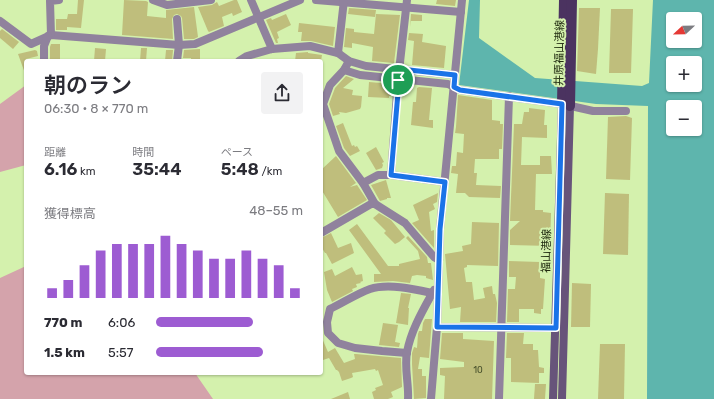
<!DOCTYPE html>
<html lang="ja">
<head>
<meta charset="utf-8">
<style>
	body { margin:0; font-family:Rubik,"Noto Sans JP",sans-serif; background:#f2f2f3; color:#2b2b33; height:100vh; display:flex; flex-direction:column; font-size:15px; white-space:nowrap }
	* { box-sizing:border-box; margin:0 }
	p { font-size:13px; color:#7c7c81 }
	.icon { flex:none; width:22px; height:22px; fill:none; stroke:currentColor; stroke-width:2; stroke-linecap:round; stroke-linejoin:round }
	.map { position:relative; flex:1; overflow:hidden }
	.side { position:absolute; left:24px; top:59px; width:299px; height:316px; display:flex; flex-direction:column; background:#fff; border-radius:4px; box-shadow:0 1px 3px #0004 }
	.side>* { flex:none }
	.needle { width:26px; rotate:248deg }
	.tools { position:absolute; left:666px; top:12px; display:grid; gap:8px }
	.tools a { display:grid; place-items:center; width:36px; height:36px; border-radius:4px; background:#fff; box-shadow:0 1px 3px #0004; font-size:20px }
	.pin { position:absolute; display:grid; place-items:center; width:34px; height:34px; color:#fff; margin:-17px; border:2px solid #fff; border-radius:50%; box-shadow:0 1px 4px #0007 }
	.round { display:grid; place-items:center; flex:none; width:42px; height:42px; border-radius:4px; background:#f2f2f3 }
	.overview { display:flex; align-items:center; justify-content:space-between; height:68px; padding:0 20px }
	h1 { font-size:22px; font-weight:600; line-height:30px }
	.stats { display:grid; grid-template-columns:repeat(3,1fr); gap:6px; height:68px; padding:4px 20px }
	.stats div { display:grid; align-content:center }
	.stats b { font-size:17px; font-weight:600 }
	.stats small { font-size:11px; font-weight:400 }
	.stats p { font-size:11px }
	.chart { height:112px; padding:8px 20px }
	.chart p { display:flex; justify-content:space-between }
	.chart svg { width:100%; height:72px; margin-top:4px; stroke:#9d5cd2; stroke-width:6 }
	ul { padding:0 20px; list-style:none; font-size:13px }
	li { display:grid; grid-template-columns:64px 48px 1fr; align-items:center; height:30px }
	li i { height:10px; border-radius:5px; background:#9d5cd2 }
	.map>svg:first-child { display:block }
</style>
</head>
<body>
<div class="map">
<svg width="714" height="399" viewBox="0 0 714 399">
	<rect width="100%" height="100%" fill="#d4f1ad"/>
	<!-- green -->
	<g fill="#d4a3ab">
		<path d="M26,85V165L0,172V104Z"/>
		<path d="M26,266V373H195L213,399H0V278Z"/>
	</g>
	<!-- water -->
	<path fill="#5eb5ad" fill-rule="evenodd" d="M469,0H480L479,38L535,78L642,86L649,83L653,0H714V399H647L648,106L596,104L459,85ZM673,19H695V41H673ZM673,63H695V85H673ZM673,107H695V129H673Z"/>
	<!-- building -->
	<g fill="#bfbe7c">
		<path d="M78,0H84L81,28L67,27V30H56V19H67L68,14H77Z"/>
		<path d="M124,0L146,1L148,2L147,16L166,18V10L194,7L198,37L194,39H184L182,18L181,16L177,14L174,15L172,19L173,39L122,35Z"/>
		<path d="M234,0H237L242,12L233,16L232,13L222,17L224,26L209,32L208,31L198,7L212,5L217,2L219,6Z"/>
		<path d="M437,0H456L455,6L436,4Z"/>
		<path d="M349,8L376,10L375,17L348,14Z"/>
		<path d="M579,8H600L598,49L596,74L577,71Z"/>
		<path d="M611,9H633L631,73H609Z"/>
		<path d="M286,14L291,25L277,32L279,38L277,39L278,43H276L266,20L271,18L272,20Z"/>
		<path d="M376,14L400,15L394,63L372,61L373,47L352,43V48L344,47L346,28L354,29V32L374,34Z"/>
		<path d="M411,14L422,15V21H410V27Z"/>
		<path d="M299,23L335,27L333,46L311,41H301L302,32H298Z"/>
		<path d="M2,29L19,42L13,49L0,38V31Z"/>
		<path d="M409,33L423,34L422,42L446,46L444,68L412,65L414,41L408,40Z"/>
		<path d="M51,44H60V61H50V47Z"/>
		<path d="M95,48L106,49L105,61H94Z"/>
		<path d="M141,48H147L146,61H140Z"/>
		<path d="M200,49V61H191V58H183L184,50Z"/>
		<path d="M35,50L37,51L38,56L26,59V76L18,54Z"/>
		<path d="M166,50H173L172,61H165Z"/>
		<path d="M308,52V53L322,55L321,61H295L296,53Z"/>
		<path d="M346,76L354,79L343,88L353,90L352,95L362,96L361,107L360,109L346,113L339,112L340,114L333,116L329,104L335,88Z"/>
		<path d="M369,82L392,84L391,96H389V98L368,97Z"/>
		<path d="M419,87L432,88L429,120H433V128L411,125L413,102H416L417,88Z"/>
		<path d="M458,95L492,100V120L500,121V124H503L502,149H499V159H475L474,173H477L476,185L501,186L500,198L469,197L465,193H456L458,174L451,173L452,166H456L457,152L463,153L464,134L455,133L456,127Z"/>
		<path d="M529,108L545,110L544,125H547V138L522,137L521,165H540V156H551L552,174H536L535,210H543V212L551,213L550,246L510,245V230L520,221H510L514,124H522L524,112H529Z"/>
		<path d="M626,116L632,118L630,180L606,179L608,117Z"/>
		<path d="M343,123L352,146L354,145L355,147L357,146L360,151L350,156L344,148L336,126Z"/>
		<path d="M376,147L384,162L382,163L383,165L382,168L376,170L366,153Z"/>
		<path d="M336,156L356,183L350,187L357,185L367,200L338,217L321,189V170Z"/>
		<path d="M386,180L391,198H387V199L380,201L371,185Z"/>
		<path d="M438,193L437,202L433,204L435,209L429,212L431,231L434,230V248L412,223L419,220L413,205Z"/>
		<path d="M605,193L629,194L628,255L603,254Z"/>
		<path d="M379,213L391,220L405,237L399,242L395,244L384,233L386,231L373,218Z"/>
		<path d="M472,222L499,223L498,266L467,265V267L464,268L466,282H472L474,300L485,298L483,288L492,286L493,294H495L497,303L496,322H460L461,307L450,309L445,254L463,251L462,246L471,244Z"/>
		<path d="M357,224L388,266H399V264L420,259L418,251L406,238L408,236L427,257L428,263H431L433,280L426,278V276L417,275L412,276L410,283L393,281L374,282V274H381L349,230Z"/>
		<path d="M331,233L338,248L351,243L354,253L332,264L326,253H325L321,246V238Z"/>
		<path d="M509,261L540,262V278L545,279L543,309H541V314L534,313V309H519V322H507L508,289H515L516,277H509Z"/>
		<path d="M352,267L356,275L362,274L363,281L360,282L361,283L356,284L357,287L352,289L353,291L332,302L327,290L324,272L332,269L335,276Z"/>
		<path d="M572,283L591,284L590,327H571Z"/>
		<path d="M401,293L411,294L408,308H409L408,325L396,323Z"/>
		<path d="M425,319H432L429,358L420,357L418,369H422V376H426V398L414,399L412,364V353L414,347L417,348L418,334L419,331H422L423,323Z"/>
		<path d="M383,323L398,325L395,342L400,343L399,347L379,345Z"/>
		<path d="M442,333H463V339L494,341L492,399H444L445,376L440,375V368L464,367V362L440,359Z"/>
		<path d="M507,333H524L523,344H533V350H538L539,367L544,368V373H539V383L511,382V358H506Z"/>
		<path d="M321,336L328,352L335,348L344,363L355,359L354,354H356L401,358L402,387L391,392L393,397L388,399H374L372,392L376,390L375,388L383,385L378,370L376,371L375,369L352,373L353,377L351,378L342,381L339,372L337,370H336L329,358L323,360L321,357Z"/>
		<path d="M600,344H625L624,399H598Z"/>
		<path d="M535,384H546L545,399H534Z"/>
		<path d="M348,392L350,399H331Z"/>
	</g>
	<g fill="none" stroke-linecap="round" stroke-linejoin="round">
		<!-- minor -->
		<g stroke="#90829d" stroke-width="8">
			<path d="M153,0L167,5L211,0"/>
			<path d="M251,0L272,49"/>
			<path d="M316,0L461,12"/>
			<path d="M177,19L179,45L177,61"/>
			<path d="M0,21L31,44L51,35L179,45L195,44L300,0"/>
			<path d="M51,35L50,1L59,0"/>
			<path d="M338,53L344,0"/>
			<path d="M44,61V46L48,36"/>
			<path d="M239,61L247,56L272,49L310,46L338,53L349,61L366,66L455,75"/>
			<path d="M349,61L344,70L330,85L323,104L339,151L363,183L375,204L405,223L434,257L439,260"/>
			<path d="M344,70L360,75L448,84L460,90L562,104L593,111H626"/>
			<path d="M391,175L398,80L407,0"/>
			<path d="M363,183L378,175H391L445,182"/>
			<path d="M321,233L371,204H375"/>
			<path d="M437,327L555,328"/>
			<path d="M407,353L382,351L355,348L338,343L328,333L327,322L330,309C343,303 356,294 370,289C388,283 414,289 432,293"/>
			<path d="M408,399C409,384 404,368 407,352C411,330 423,310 434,290"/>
			<path d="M431,399L437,327L440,229L462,0"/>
			<path d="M499,399L509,96"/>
		</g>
		<!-- secondary -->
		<g stroke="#67547a" stroke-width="8">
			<path d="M553,399L562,104"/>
			<path d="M562,399L570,106"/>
		</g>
		<!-- primary -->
		<g stroke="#4b3360" stroke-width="10">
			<path d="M562,104L564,0"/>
			<path d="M570,106L572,0"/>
		</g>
	</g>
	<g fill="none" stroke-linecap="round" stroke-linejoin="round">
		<!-- route casing -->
		<g stroke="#fff" stroke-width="8">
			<path id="route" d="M400,69L455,75L454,87L460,90L562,104L556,328L437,327L440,229L445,182L391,175Z"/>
		</g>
		<!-- route -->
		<use href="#route" stroke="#1a73e8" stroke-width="5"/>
	</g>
	<g text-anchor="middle" stroke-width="4" stroke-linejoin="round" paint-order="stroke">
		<!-- number labels -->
		<g font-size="9" fill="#48502b">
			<text x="478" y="373">10</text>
		</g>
		<!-- street labels -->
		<g font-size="11" fill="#202b10" stroke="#d4f1ad">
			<text transform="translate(559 53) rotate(-89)" y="4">井原福山港線</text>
			<text transform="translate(546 251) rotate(-89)" y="4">福山港線</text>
		</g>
	</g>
</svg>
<div class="tools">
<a><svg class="needle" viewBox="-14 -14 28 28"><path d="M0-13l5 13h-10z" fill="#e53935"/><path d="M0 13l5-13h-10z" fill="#7c7c81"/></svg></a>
<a>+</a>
<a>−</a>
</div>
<div class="pin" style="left:398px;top:80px;background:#1e9e55"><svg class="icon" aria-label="arrive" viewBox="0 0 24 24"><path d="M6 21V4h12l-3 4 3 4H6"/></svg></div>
<section class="side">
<div class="overview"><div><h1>朝のラン</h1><p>06:30 · 8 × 770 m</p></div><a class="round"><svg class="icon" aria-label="share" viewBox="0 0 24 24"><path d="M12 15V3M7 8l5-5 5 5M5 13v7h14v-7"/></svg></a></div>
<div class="stats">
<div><p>距離</p><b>6.16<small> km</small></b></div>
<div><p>時間</p><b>35:44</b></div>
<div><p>ペース</p><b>5:48<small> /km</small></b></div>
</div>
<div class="chart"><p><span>獲得標高</span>48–55 m</p>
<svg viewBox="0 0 160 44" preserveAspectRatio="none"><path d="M5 44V38M15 44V33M25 44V24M35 44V15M45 44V11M55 44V11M65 44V11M75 44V6M85 44V11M95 44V15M105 44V20M115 44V20M125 44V15M135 44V20M145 44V24M155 44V38"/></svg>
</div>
<ul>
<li><b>770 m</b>6:06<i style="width:66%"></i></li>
<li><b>1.5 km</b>5:57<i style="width:73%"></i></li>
</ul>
</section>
</div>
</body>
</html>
